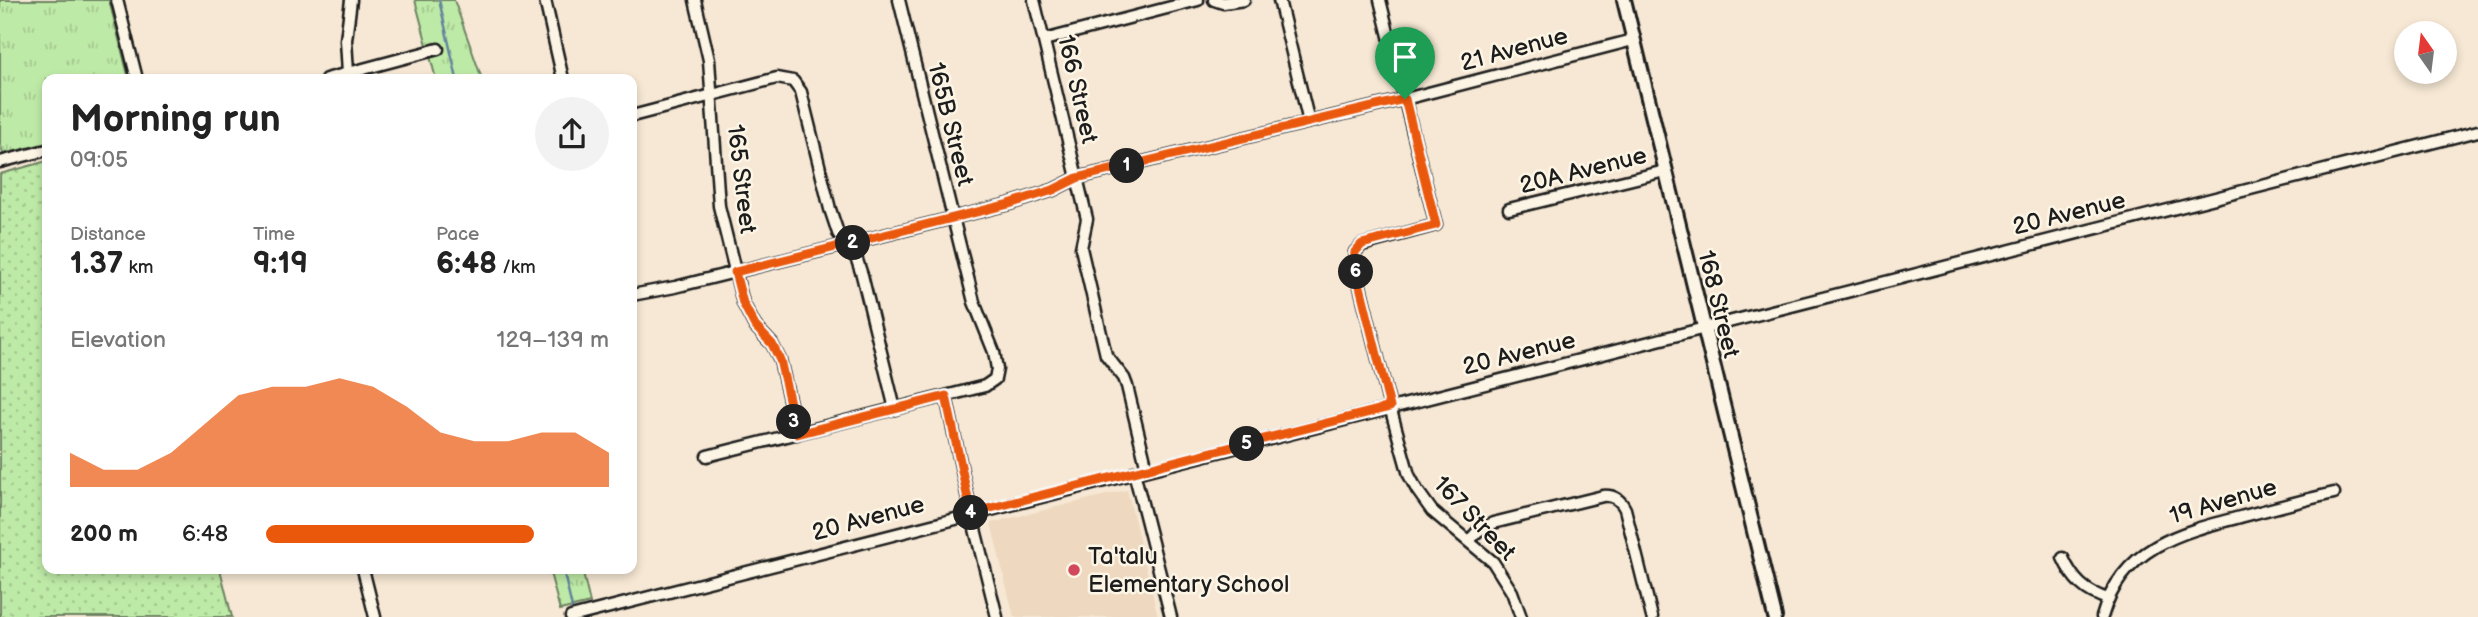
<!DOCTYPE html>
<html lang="en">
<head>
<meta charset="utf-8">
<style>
	body { margin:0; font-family:"Balsamiq Sans",sans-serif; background:#f2f2f2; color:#222; height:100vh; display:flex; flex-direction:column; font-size:26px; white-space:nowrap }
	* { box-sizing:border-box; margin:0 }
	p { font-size:23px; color:#767676 }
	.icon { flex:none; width:38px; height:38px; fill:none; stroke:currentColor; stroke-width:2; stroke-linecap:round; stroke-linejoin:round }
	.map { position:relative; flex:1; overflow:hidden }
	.drawer { position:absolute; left:42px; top:74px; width:595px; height:500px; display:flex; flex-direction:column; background:#fff; border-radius:14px; box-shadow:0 4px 10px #0003 }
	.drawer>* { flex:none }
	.needle { width:46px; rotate:346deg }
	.tools { position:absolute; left:2394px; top:21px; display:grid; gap:14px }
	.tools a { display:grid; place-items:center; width:63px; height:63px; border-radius:50%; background:#fff; box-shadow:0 4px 10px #0003; font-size:35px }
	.pin { position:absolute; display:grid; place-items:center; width:60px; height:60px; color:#fff; margin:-72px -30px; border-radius:50% 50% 50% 0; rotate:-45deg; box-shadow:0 0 7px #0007 }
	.pin .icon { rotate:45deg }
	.km { position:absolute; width:35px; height:35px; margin:-18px; border-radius:50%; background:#222; color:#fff; font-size:19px; line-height:35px; text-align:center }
	.round { display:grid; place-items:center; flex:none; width:74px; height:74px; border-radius:37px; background:#f2f2f2 }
	.headline { display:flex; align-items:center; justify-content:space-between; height:119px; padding:0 28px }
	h1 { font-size:38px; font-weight:700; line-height:52px }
	.metrics { display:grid; grid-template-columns:repeat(3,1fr); gap:10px; height:119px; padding:7px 28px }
	.metrics div { display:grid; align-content:center }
	.metrics b { font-size:30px; font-weight:700 }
	.metrics small { font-size:19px; font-weight:400 }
	.metrics p { font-size:19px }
	.chart { height:196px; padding:14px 28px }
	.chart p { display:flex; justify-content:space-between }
	.chart svg { width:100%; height:126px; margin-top:7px; fill:#ea580c; opacity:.7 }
	ul { padding:0 28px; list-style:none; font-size:23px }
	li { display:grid; grid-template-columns:112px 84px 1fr; align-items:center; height:52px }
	li i { height:18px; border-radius:9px; background:#ea580c }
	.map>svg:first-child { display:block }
</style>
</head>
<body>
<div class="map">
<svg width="2478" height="617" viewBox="0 0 2478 617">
	<defs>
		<pattern id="grass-dots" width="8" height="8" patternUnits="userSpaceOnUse" patternTransform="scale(1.75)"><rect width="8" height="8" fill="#beeaa7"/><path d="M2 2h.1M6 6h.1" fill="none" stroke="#a3c88f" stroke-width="1.8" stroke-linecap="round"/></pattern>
		<pattern id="park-tufts" width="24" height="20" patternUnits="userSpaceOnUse" patternTransform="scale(1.75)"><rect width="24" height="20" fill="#beeaa7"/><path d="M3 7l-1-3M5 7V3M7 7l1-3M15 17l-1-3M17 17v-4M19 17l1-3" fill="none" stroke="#a3c88f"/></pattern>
	</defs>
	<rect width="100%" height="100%" fill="#f6e8d4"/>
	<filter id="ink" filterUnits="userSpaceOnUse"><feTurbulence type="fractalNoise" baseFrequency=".0143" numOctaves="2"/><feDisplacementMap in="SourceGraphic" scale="14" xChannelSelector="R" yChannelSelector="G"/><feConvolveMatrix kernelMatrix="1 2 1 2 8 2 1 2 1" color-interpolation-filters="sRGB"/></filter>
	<g filter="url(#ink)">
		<!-- built -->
		<path fill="#eed8bf" d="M1127,490L1158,617H1014L991,523Z"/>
		<!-- grass -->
		<path fill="url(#grass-dots)" stroke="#6d8362" stroke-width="2" d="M47,161V569H220L232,617H0V174Z"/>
		<!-- park -->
		<g fill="url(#park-tufts)" stroke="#6d8362" stroke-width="2">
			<path d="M0,0H109L129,79H47V143L3,154L0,143Z"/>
			<path d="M415,0H454L482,79H436Z"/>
			<path d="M549,569H582L590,603L560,610Z"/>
		</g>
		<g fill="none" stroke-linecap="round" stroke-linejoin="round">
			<!-- stream -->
			<g stroke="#63859c" stroke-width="2.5">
				<path d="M439,0L457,79"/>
				<path d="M563,569L572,608"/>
			</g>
			<!-- minor casing -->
			<g stroke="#1c1c1c" stroke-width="15">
				<g id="minor">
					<path d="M117,0L137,79"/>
					<path d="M545,0L563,79"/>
					<path d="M695,0L709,60L719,206L743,303L755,326L772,344L780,360L797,434"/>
					<path d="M1034,0L1087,219L1081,248L1106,355L1124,378L1127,386L1147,469"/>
					<path d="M1214,0L1223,3L1244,0"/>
					<path d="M1279,0L1309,122"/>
					<path d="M1380,0L1436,225L1362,245L1355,252L1354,262L1390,407L1409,475L1417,490L1432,511L1493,562L1512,592L1521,617"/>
					<path d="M1044,40L1198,0"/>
					<path d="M348,73L346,40L351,0"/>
					<path d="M326,79L438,49"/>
					<path d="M632,116L777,78L793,81L801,92L830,209L838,233L857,260L862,275L895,409"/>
					<path d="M0,162L47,150"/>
					<path d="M1509,209L1665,171"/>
					<path d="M632,295L675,287L1009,204L1053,190L1077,178L1405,99L1633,40"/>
					<path d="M946,396L971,513L997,617"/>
					<path d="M707,456L985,386L995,379L997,369L994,352L974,302L899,0"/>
					<path d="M1134,472L1171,617"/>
					<path d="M1469,541L1478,531L1493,523L1603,496C1613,495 1620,499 1625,509L1652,617"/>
					<path d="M2063,558C2073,580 2085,592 2108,599"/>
					<path d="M363,569L375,617"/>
					<path d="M571,617L2478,131"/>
					<path d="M2102,617C2122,546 2181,532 2244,516C2274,508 2304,500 2334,493"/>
				</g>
			</g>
			<!-- major casing -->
			<g stroke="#1c1c1c" stroke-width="18">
				<path id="major" d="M1624,0L1775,617"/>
			</g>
			<!-- minor -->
			<use href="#minor" stroke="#fcf5e5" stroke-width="10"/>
			<!-- major -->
			<use href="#major" stroke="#fcf5e5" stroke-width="12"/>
		</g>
	</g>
	<g fill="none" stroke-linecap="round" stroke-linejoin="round" filter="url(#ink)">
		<!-- route casing -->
		<g stroke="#fff" stroke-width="14">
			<path id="route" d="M1405,99L1436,225L1362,244L1355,252L1354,262L1390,407L971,513L946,396L797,434L780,360L772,344L755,326L743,303L735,272L1009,204L1053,190L1077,178Z"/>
		</g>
		<!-- route -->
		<use href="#route" stroke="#ea580c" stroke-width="9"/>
	</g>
	<!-- markers -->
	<circle fill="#d1495b" stroke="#fcf5e5" stroke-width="2.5" cx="1074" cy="570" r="7"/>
	<g text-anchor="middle" stroke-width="5" stroke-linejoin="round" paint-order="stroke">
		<!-- street labels -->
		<g font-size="24" fill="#1c1c1c" stroke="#fcf5e5">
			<text transform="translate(1514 49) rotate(-15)" y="8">21 Avenue</text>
			<text transform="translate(1078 89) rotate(77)" y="8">166 Street</text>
			<text transform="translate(951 124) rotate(76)" y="8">165B Street</text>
			<text transform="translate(1583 170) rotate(-14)" y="8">20A Avenue</text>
			<text transform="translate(742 179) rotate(83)" y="8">165 Street</text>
			<text transform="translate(2069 213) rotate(-14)" y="8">20 Avenue</text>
			<text transform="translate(1719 304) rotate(76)" y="8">168 Street</text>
			<text transform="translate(1519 353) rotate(-14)" y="8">20 Avenue</text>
			<text transform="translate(2223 501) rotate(-16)" y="8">19 Avenue</text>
			<text transform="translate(868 518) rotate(-15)" y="8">20 Avenue</text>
			<text transform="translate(1475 518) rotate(46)" y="8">167 Street</text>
		</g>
		<!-- poi labels -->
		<g font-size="24" fill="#1c1c1c" stroke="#fcf5e5" text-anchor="start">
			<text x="1088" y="564">Ta'talu<tspan x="1088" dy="28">Elementary School</tspan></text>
		</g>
	</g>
</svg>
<div class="tools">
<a><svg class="needle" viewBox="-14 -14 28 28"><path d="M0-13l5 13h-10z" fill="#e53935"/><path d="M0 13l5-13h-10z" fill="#767676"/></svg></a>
</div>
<div class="pin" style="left:1405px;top:99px;background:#1e9e55"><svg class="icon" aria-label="arrive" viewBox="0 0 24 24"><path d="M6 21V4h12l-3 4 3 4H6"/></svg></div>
<b class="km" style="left:1127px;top:166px">1</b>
<b class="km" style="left:853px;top:243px">2</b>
<b class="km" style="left:794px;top:422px">3</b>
<b class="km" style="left:971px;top:513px">4</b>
<b class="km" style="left:1247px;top:444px">5</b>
<b class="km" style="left:1356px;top:272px">6</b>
<section class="drawer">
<div class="headline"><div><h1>Morning run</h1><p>09:05</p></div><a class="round"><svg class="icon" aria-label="share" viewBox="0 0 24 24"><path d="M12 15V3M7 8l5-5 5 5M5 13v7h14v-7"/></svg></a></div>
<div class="metrics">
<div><p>Distance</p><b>1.37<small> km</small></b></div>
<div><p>Time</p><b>9:19</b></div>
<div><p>Pace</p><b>6:48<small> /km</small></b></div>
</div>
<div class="chart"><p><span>Elevation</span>129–139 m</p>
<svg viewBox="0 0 160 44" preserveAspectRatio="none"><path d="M0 44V32L10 38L20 38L30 32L40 22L50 12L60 9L70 9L80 6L90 9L100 16L110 25L120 28L130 28L140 25L150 25L160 32V44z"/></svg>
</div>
<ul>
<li><b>200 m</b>6:48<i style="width:78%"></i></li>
</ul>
</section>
</div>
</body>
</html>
